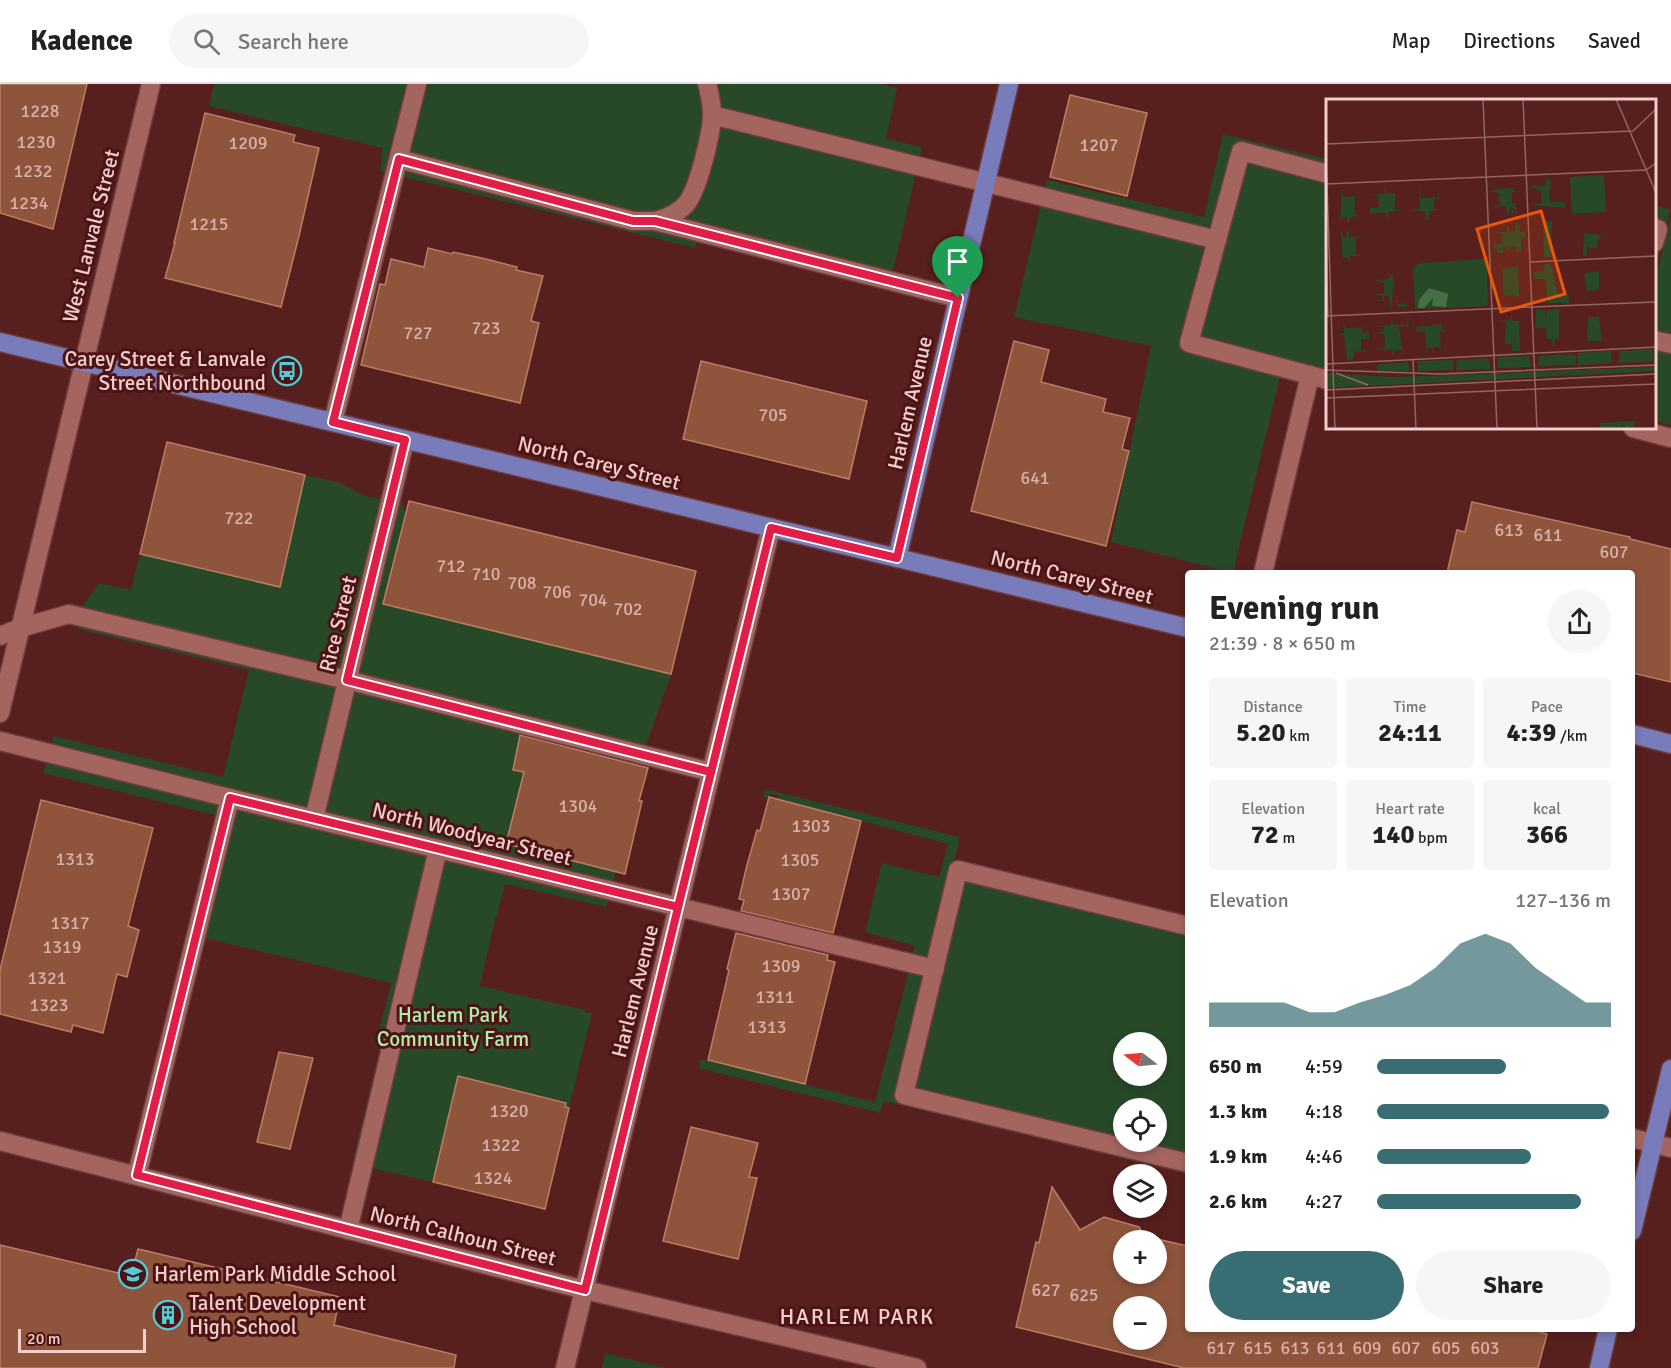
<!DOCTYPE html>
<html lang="en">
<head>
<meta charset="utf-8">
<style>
	body { margin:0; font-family:Signika,sans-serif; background:#f6f6f6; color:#222; height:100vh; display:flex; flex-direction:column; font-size:22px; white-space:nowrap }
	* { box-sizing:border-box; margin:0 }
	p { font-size:20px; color:#767676 }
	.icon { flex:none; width:33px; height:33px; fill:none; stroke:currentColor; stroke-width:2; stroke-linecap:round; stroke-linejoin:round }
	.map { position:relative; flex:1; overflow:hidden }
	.side { position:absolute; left:1185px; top:486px; width:450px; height:762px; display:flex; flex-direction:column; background:#fff; border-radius:6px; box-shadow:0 3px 9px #0003 }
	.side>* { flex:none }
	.needle { width:39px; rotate:286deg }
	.tools { position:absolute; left:1113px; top:948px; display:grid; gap:12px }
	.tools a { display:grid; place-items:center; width:54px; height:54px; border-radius:50%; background:#fff; box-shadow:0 3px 9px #0003; font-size:30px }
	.scale { position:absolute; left:18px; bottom:15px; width:128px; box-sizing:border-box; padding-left:6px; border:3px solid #f3cecb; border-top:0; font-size:16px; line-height:21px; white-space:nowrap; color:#f3cecb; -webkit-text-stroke:4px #4c1414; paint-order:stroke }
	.pin { position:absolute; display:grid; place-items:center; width:51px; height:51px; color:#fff; margin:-62px -26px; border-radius:50% 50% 50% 0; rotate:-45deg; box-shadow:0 0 6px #0007 }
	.pin .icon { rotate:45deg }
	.round { display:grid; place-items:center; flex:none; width:63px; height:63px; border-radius:32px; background:#f6f6f6 }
	.summary { display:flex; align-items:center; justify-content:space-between; height:102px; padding:0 24px }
	h1 { font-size:33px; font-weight:700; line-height:45px }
	.figures { display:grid; grid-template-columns:repeat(3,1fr); gap:9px; height:102px; padding:6px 24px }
	.figures div { display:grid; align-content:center; border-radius:6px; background:#f6f6f6; text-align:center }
	.figures b { font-size:26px; font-weight:700 }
	.figures small { font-size:16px; font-weight:400 }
	.figures p { font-size:16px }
	.chart { height:168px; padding:12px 24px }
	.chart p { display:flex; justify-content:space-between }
	.chart svg { width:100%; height:108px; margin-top:6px; fill:#386e73; opacity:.7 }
	.cta { display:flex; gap:12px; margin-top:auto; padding:12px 24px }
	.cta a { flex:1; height:69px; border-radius:36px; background:#386e73; color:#fff; font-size:24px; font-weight:700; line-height:69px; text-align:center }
	.cta a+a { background:#f6f6f6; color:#222 }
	ul { padding:0 24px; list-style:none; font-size:20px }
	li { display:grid; grid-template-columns:96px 72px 1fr; align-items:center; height:45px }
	li i { height:15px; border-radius:8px; background:#386e73 }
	header { display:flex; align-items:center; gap:36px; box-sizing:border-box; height:84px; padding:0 30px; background:#fff; border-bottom:2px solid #e0e0e0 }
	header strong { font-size:28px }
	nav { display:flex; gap:33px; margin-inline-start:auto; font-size:21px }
	.search { width:420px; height:54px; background:#f6f6f6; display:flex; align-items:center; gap:15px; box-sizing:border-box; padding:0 21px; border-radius:33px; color:#767676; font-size:22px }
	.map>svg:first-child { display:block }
</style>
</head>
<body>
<header>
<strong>Kadence</strong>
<div class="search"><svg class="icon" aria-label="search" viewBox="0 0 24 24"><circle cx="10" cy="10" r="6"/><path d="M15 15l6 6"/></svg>Search here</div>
<nav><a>Map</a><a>Directions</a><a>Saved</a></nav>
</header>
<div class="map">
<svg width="1671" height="1284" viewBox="0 0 1671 1284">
	<rect width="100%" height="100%" fill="#571f1e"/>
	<!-- green -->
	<g fill="#274927" fill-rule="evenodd">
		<path d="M214,0H882L897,4L886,55L922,63L892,192L700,145L695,164L380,87L383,64L209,22Z"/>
		<path d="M1223,50L1327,75V304L1280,292L1233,489L1111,458L1151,262L1014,233L1047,96L1204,133Z"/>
		<path d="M1655,122L1670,125L1655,189Z"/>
		<path d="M1671,133V341L1655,337V197Z"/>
		<path d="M305,391L338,398L363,411L404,421L403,426L406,427L383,520L671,590L640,678L521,650L513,686L524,688L506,760L616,787L606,823L505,800L497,832H496L480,902L585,926V928L592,929L569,1024L565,1023L566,1018L458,992L433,1098L352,1080L380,964L375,962L391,899L205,854L162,1035L142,1030L215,731L43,689L54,652L223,693L249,586L78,545L83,523L98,499L131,506L140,470L280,503Z"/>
		<path d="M765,705L960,753L954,777L1188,833V1090L884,1017L880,1029L699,984L701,975L875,1018L915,862L865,848L882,779L939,793L948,760L778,715L779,712L770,710L769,714L763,713ZM1124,958H1156V992H1124ZM1124,1024H1156V1058H1124Z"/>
		<path d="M605,1269L665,1284H602Z"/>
	</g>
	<!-- building -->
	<g fill="#8e553c" stroke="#bb7e64" stroke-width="1.5" fill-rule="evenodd">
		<path d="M0,0H87L53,145L0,129Z"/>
		<path d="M1070,11L1147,29L1127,112L1050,93Z"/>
		<path d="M205,29L295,51L293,58L319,64L299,152L281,223L165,194L175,159H174Z"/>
		<path d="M428,164L452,170L453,168L486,175L517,183L516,186L543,192L531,237L539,239L520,319L361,281L380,200L385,201L391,175L424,183Z"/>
		<path d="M1014,257L1049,266L1041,298L1106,315L1103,328L1130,334L1122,365L1129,367L1106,462L971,427Z"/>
		<path d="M701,277L867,317L849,395L683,355Z"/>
		<path d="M167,358L305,391L280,503L140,470Z"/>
		<path d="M409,417L696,487L671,590L383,520Z"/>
		<path d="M1472,418L1630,453V455L1671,465V598L1632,589V489H1447L1457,446L1465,448Z"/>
		<path d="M520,651L648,684L639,717H642L625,790L506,760L524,688L513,686Z"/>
		<path d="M769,713L861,737L833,849L741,827L744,816L739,815L747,781L757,746L760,747Z"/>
		<path d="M41,716L153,744L128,842L139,846L127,893L117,890L103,949L73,941L71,948L0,930V886Z"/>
		<path d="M736,849L828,871L827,876L835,878L805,1000L708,976L729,886L727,885Z"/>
		<path d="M279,968L313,974L290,1065L257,1058Z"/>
		<path d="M458,992L566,1019L565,1023L569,1024L545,1125L433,1098Z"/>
		<path d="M691,1043L758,1059L749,1093L757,1094L738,1175L663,1157Z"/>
		<path d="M1052,1103L1080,1146L1104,1133L1139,1143L1144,1152L1188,1162V1245H1528L1547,1250L1538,1284H1184L1016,1243L1036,1158L1039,1159ZM1124,1156H1156V1190H1124ZM1124,1222H1156V1256H1124Z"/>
		<path d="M0,1161L131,1192L138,1165L340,1213L334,1241L456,1271L454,1284H0Z"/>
	</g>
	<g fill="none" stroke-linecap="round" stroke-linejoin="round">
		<!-- minor casing -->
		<g stroke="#6e3c3d" stroke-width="21">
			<g id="minor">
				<path d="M712,31L1217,156"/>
				<path d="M399,75L633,137H655L958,214"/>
				<path d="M1328,90L1241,67L1189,259L1328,296"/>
				<path d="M655,137C667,134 679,129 687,119C698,105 712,49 712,30C712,21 710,12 708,3L707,0"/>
				<path d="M1654,144L1658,145L1654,159"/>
				<path d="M1654,256L1671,260"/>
				<path d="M333,338L417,0"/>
				<path d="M1633,344L1671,354"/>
				<path d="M1263,489L1310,291"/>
				<path d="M0,552L20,544L69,530L347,596L711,688"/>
				<path d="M0,629L151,0"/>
				<path d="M0,657L314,735L935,885"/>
				<path d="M314,735L405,356"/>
				<path d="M1188,842L958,786L904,1011L1188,1079"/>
				<path d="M1632,1054L1671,1064"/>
				<path d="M0,1057L585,1206L917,1284"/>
				<path d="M137,1091L230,714"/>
				<path d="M348,1146L438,765"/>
				<path d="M565,1284L771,444"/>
			</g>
		</g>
		<!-- major casing -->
		<g stroke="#6e3c3d" stroke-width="21">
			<g id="major">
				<path d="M0,258L1188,544"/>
				<path d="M897,474L1009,0"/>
				<path d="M1632,650L1671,660"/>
				<path d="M1632,1147L1671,985"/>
				<path d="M1599,1284L1608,1245"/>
			</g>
		</g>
		<!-- minor -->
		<use href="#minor" stroke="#a46460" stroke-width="18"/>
		<!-- major -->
		<use href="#major" stroke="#797cba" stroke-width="18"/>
	</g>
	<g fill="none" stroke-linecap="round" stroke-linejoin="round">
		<!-- route casing -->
		<g stroke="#fff" stroke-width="12">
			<path id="route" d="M958,214L897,474L771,444L678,823L230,714L137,1091L585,1206C627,1033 669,861 711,688L347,596L405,356L333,338L399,75L633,137H655L958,214"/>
		</g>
		<!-- route -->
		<use href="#route" stroke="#e11d48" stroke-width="8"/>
	</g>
	<!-- icons -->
	<defs>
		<g id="bus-ring" transform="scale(1.5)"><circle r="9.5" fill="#4c1414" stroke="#52cbd7" stroke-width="1.5"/><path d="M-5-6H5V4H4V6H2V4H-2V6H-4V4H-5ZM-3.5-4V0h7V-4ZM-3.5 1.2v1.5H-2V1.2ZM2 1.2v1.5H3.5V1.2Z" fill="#52cbd7"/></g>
		<g id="school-ring" transform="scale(1.5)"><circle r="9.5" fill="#4c1414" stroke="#52cbd7" stroke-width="1.5"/><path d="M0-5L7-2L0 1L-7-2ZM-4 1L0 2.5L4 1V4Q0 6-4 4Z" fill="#52cbd7"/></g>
		<g id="building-ring" transform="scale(1.5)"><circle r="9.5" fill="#4c1414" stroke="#52cbd7" stroke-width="1.5"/><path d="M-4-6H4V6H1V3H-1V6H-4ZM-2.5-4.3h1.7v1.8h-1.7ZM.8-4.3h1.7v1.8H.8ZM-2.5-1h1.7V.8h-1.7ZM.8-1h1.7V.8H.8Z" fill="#52cbd7"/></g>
	</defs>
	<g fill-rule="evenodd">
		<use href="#bus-ring" x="287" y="287"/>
		<use href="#school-ring" x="133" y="1190"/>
		<use href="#building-ring" x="168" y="1231"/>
	</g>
	<g text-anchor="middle" stroke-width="6" stroke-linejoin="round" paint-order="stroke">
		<!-- number labels -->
		<g font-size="18" fill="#dab0a7">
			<text x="40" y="33">1228</text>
			<text x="36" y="64">1230</text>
			<text x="248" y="65">1209</text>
			<text x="1099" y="67">1207</text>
			<text x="33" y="93">1232</text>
			<text x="29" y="125">1234</text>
			<text x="209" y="146">1215</text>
			<text x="486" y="250">723</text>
			<text x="418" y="255">727</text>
			<text x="773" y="337">705</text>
			<text x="1035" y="400">641</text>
			<text x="239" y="440">722</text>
			<text x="1509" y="452">613</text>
			<text x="1548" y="457">611</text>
			<text x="1614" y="474">607</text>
			<text x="451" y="488">712</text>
			<text x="486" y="496">710</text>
			<text x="522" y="505">708</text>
			<text x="557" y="514">706</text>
			<text x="593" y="522">704</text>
			<text x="628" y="531">702</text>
			<text x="578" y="728">1304</text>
			<text x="811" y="748">1303</text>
			<text x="75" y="781">1313</text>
			<text x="800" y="782">1305</text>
			<text x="791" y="816">1307</text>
			<text x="70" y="845">1317</text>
			<text x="62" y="869">1319</text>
			<text x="781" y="888">1309</text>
			<text x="47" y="900">1321</text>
			<text x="775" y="919">1311</text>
			<text x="49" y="927">1323</text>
			<text x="767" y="949">1313</text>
			<text x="509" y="1033">1320</text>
			<text x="501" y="1067">1322</text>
			<text x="493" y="1100">1324</text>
			<text x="1046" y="1212">627</text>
			<text x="1084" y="1217">625</text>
			<text x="1221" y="1270">617</text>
			<text x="1258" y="1270">615</text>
			<text x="1295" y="1270">613</text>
			<text x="1331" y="1270">611</text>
			<text x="1367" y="1270">609</text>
			<text x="1406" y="1270">607</text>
			<text x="1446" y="1270">605</text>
			<text x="1485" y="1270">603</text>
		</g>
		<!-- street labels -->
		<g font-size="21" fill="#f3cecb" stroke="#4c1414">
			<text transform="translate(91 152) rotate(-76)" y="7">West Lanvale Street</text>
			<text transform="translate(910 319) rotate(-77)" y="7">Harlem Avenue</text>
			<text transform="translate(599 379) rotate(14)" y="7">North Carey Street</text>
			<text transform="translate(1072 493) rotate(14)" y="7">North Carey Street</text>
			<text transform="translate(338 540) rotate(-76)" y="7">Rice Street</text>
			<text transform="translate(472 750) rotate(14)" y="7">North Woodyear Street</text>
			<text transform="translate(635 907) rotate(-76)" y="7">Harlem Avenue</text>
			<text transform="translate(463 1152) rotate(14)" y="7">North Calhoun Street</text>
		</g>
		<!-- poi labels -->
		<g font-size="21" fill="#f3cecb" stroke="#4c1414" text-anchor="start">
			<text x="266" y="282" text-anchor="end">Carey Street &amp; Lanvale<tspan x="266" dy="24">Street Northbound</tspan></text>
			<text x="154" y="1197">Harlem Park Middle School</text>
			<text x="189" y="1226">Talent Development<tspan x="189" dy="24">High School</tspan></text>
		</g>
		<!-- park labels -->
		<g font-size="21" fill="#abeda9" stroke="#4c1414">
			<text x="453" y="938">Harlem Park<tspan x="453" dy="24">Community Farm</tspan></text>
		</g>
		<!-- neighbourhood labels -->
		<g font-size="22" letter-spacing="1.5" fill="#f3cecb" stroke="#4c1414">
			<text x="857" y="1240">HARLEM PARK</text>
		</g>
	</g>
	<!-- overview -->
	<g transform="translate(1326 15)">
		<rect width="330" height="330" fill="#571f1e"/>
		<path d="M278,76L280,113L246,115L244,78ZM220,79L225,81L223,103H238L239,109L205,106L215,104V92L204,87H220ZM188,80V92L198,93H186V104H190V117L187,107V117L185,107L181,117L180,107L165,108L174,106L173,94L164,93L173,90H164L187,89ZM112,83L113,98L118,99L108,100V110L118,111L103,112V120L99,121L100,112H84L94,110L93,84L95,99L112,98ZM59,86L61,94H69V111H78L62,113L61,122L60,114H44V109L53,108L52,96L43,95H59ZM16,88L17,98L37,97L29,98V116L38,117L25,118L22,124L20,117L14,121ZM217,122H226L225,158L218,159ZM189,123L194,125V133L200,132V138H195V153H190V147L184,148L185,153L177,148V154H172L166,145L176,144L175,134L166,133H181V124L184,132H189ZM23,130V138L39,137L30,139V156L40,157H24V167L22,159H17V167L15,131L18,140ZM258,134L281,137L273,138L271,149L261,148V157H257ZM161,160L162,207L89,210L87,168L94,164ZM176,160L177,170L189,167L190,170L191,160L194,205L193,198L186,196L178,197V206ZM218,165H225L232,196H243V204H222L219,180H208V173L218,172ZM69,171L66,202H72V205L81,204V208H72L71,203H66L64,211L63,197H58V202H48L57,201V197L48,195H58V184L47,181L63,180V172L68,180ZM273,172V190L261,193L258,174ZM233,210V240H229L227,250L226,240H221L220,229H210V211H219L220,220L221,211ZM185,212L187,222H193L194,252H186V245H179L178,253L180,223L170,222L185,221ZM82,216L83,227L73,228L77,258L75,251L68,252L66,258V250L50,251L59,248L58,235H49L58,232V228L49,227L65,226L66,217L67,226H81ZM262,218H273L276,242H261ZM17,219L19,229L42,228L36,230V234L43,233V240H35V251L43,252L28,253V260L21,261L18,236L9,237L18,234ZM123,224L116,225V230L123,232L114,233L115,256L114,248H108V256L106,249H102L101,257L99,233H89L91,228ZM327,250L328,262L293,264L294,252ZM285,252L286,264L252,266V254ZM244,255L250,257V266L212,267L213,257ZM203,257L205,268L172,269V258ZM162,259L165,270L130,271L131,261ZM128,261L127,271L92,272V262ZM82,263L84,272H51L52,265ZM330,268V272L0,289V274L68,278ZM310,322L306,330H273L274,324Z" fill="#274927"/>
		<path d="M103,189L122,195L120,208L106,207L107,199L98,209H92L93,201Z" fill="#447044"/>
		<path fill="none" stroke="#956563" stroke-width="1.5" d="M157,0L171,330M197,0L211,330M290,0L330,94M0,45L307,32L330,10M0,56L9,330M0,85L320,71L330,64M0,138L2,217M204,163L330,157M206,208L330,203M0,217L206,208M87,261L90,330M0,265L330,248M0,271L114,275L330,266M10,274L42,286M0,291L330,275M0,299L330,285"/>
		<path fill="#e8590c" fill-opacity="0.15" stroke="#e8590c" stroke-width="3" d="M215,112L239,195L175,213L151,130Z"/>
		<rect width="330" height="330" fill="none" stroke="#f3cecb" stroke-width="3"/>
	</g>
</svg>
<div class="tools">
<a><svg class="needle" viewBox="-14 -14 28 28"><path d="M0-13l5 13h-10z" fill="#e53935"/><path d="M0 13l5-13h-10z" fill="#767676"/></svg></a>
<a><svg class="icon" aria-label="locate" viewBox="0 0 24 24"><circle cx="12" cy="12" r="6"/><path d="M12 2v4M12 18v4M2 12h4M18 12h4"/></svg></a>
<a><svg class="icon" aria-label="layers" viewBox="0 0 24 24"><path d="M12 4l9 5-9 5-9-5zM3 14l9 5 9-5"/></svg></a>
<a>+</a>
<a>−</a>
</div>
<div class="scale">20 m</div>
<div class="pin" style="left:958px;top:214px;background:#1e9e55"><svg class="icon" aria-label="arrive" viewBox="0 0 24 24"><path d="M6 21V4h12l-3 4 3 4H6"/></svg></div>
<section class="side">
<div class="summary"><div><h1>Evening run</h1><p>21:39 · 8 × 650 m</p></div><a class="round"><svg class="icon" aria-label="share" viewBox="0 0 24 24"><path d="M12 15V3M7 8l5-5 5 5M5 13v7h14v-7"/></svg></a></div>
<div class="figures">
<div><p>Distance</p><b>5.20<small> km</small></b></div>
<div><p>Time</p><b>24:11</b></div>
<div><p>Pace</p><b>4:39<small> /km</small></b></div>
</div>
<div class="figures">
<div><p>Elevation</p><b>72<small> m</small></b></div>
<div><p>Heart rate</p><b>140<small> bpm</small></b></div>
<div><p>kcal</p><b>366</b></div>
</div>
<div class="chart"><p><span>Elevation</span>127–136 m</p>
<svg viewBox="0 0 160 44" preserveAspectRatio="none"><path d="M0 44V34L10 34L20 34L30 34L40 38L50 38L60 34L70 31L80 27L90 20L100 10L110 6L120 10L130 20L140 27L150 34L160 34V44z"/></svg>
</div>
<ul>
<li><b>650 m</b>4:59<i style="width:55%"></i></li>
<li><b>1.3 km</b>4:18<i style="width:99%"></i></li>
<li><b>1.9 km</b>4:46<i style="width:66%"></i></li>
<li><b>2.6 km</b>4:27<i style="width:87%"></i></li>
</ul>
<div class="cta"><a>Save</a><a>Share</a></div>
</section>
</div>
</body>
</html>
